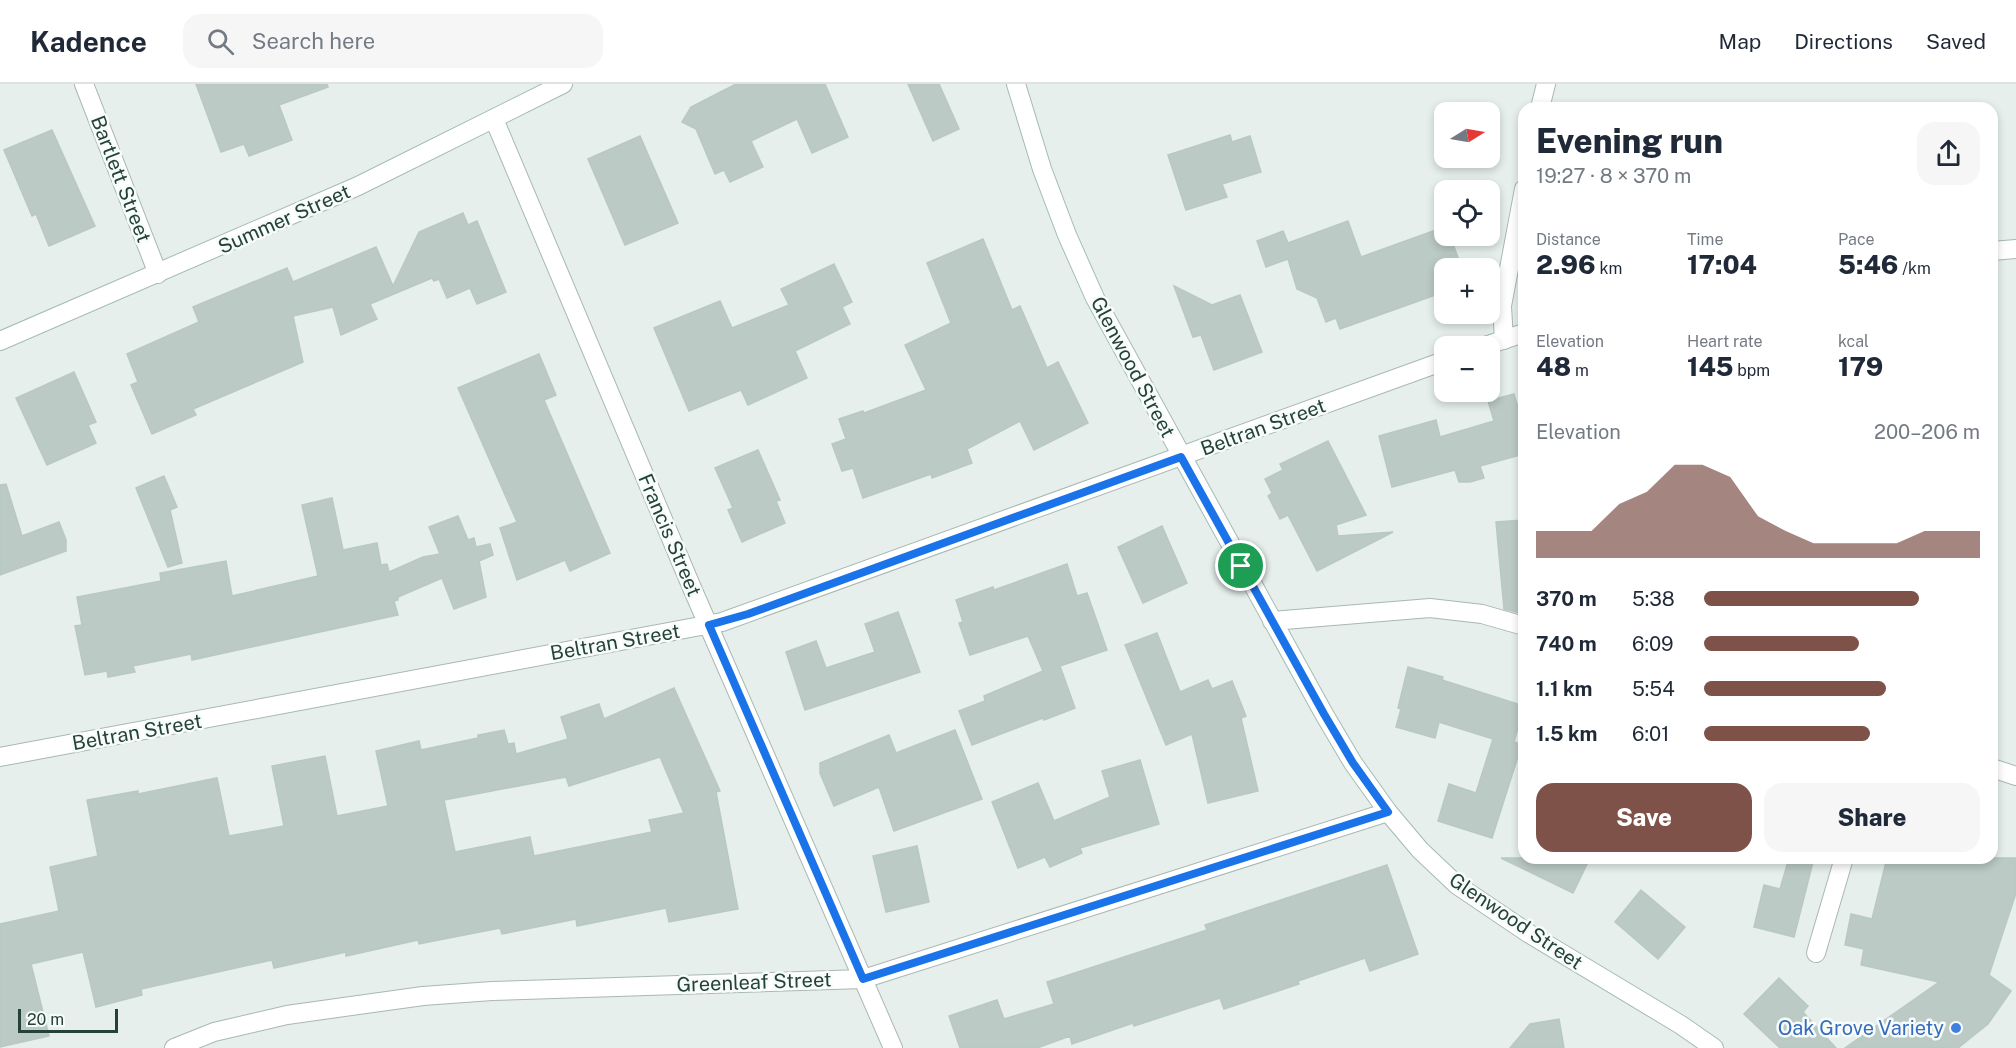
<!DOCTYPE html>
<html lang="en">
<head>
<meta charset="utf-8">
<style>
	body { margin:0; font-family:"Public Sans",sans-serif; background:#f6f6f7; color:#1f2937; height:100vh; display:flex; flex-direction:column; font-size:22px; white-space:nowrap }
	* { box-sizing:border-box; margin:0 }
	p { font-size:20px; color:#747a83 }
	.icon { flex:none; width:33px; height:33px; fill:none; stroke:currentColor; stroke-width:2; stroke-linecap:round; stroke-linejoin:round }
	.map { position:relative; flex:1; overflow:hidden }
	.sheet { position:absolute; left:1518px; top:18px; width:480px; height:762px; display:flex; flex-direction:column; background:#fff; border-radius:18px; box-shadow:0 3px 9px #0003 }
	.sheet>* { flex:none }
	.needle { width:39px; rotate:79deg }
	.buttons { position:absolute; left:1434px; top:18px; display:grid; gap:12px }
	.buttons a { display:grid; place-items:center; width:66px; height:66px; border-radius:12px; background:#fff; box-shadow:0 3px 9px #0003; font-size:30px }
	.scale { position:absolute; left:18px; bottom:15px; width:100px; box-sizing:border-box; padding-left:6px; border:3px solid #24423a; border-top:0; font-size:16px; line-height:21px; white-space:nowrap; color:#24423a; -webkit-text-stroke:4px #f7fbf9; paint-order:stroke }
	.pin { position:absolute; display:grid; place-items:center; width:51px; height:51px; color:#fff; margin:-26px; border:3px solid #fff; border-radius:50%; box-shadow:0 2px 6px #0007 }
	.round { display:grid; place-items:center; flex:none; width:63px; height:63px; border-radius:18px; background:#f6f6f7 }
	.head { display:flex; align-items:center; justify-content:space-between; height:102px; padding:0 18px }
	h1 { font-size:33px; font-weight:800; line-height:45px }
	.figures { display:grid; grid-template-columns:repeat(3,1fr); gap:9px; height:102px; padding:6px 18px }
	.figures div { display:grid; align-content:center }
	.figures b { font-size:26px; font-weight:800 }
	.figures small { font-size:16px; font-weight:400 }
	.figures p { font-size:16px }
	.chart { height:168px; padding:12px 18px }
	.chart p { display:flex; justify-content:space-between }
	.chart svg { width:100%; height:108px; margin-top:6px; fill:#7f5249; opacity:.7 }
	.button { display:flex; gap:12px; margin-top:auto; padding:12px 18px }
	.button a { flex:1; height:69px; border-radius:18px; background:#7f5249; color:#fff; font-size:24px; font-weight:800; line-height:69px; text-align:center }
	.button a+a { background:#f6f6f7; color:#1f2937 }
	ul { padding:0 18px; list-style:none; font-size:20px }
	li { display:grid; grid-template-columns:96px 72px 1fr; align-items:center; height:45px }
	li i { height:15px; border-radius:8px; background:#7f5249 }
	header { display:flex; align-items:center; gap:36px; box-sizing:border-box; height:84px; padding:0 30px; background:#fff; border-bottom:2px solid #e0e1e3 }
	header strong { font-size:28px }
	nav { display:flex; gap:33px; margin-inline-start:auto; font-size:21px }
	.search { width:420px; height:54px; background:#f6f6f7; display:flex; align-items:center; gap:15px; box-sizing:border-box; padding:0 21px; border-radius:18px; color:#747a83; font-size:22px }
	.map>svg:first-child { display:block }
</style>
</head>
<body>
<header>
<strong>Kadence</strong>
<div class="search"><svg class="icon" aria-label="search" viewBox="0 0 24 24"><circle cx="10" cy="10" r="6"/><path d="M15 15l6 6"/></svg>Search here</div>
<nav><a>Map</a><a>Directions</a><a>Saved</a></nav>
</header>
<div class="map">
<svg width="2016" height="964" viewBox="0 0 2016 964">
	<rect width="100%" height="100%" fill="#e6efeb"/>
	<!-- building -->
	<g fill="#bbcac4" stroke="#b8c9c2" stroke-width="1.5" fill-rule="evenodd">
		<path d="M196,0H327L328,3L279,21L292,56L249,72L244,60L221,68Z"/>
		<path d="M736,0H825L848,53L812,69L797,35L751,57L763,83L730,98L724,86L715,90L696,45L682,38L691,23Z"/>
		<path d="M908,0H939L959,45L933,57Z"/>
		<path d="M52,46L95,142L49,162L36,130L32,132L4,66Z"/>
		<path d="M1230,51L1232,58L1250,52L1261,88L1222,100L1227,113L1186,126L1168,71Z"/>
		<path d="M640,52L678,139L625,161L588,75Z"/>
		<path d="M463,129L468,141L477,137L506,208L477,220L470,204L447,214L439,195L434,197L432,194L370,220L377,235L341,251L333,223L293,232L303,278L193,325L196,331L152,350L131,301L138,298L127,270L199,238L193,223L287,184L293,198L376,163L393,202L419,148Z"/>
		<path d="M1348,137L1361,173L1444,143V152H1450L1462,184H1444V208L1340,245L1336,234L1326,238L1317,214L1297,205L1288,175L1266,183L1257,157L1283,147L1288,159Z"/>
		<path d="M983,155L1012,226L1020,222L1047,284L1058,278L1088,339L1034,366L1020,337L967,365L972,379L932,394L931,390L863,414L853,384L842,387L832,360L846,355L839,335L863,327L864,329L926,306L905,261L951,239L927,179Z"/>
		<path d="M834,180L852,218L842,223L850,240L795,267L807,294L748,321L741,306L689,327L654,244L720,217L732,244L789,221L781,205Z"/>
		<path d="M1174,202L1212,221L1240,211L1262,268L1214,286L1201,251L1193,253Z"/>
		<path d="M539,270L556,311L544,316L610,469L570,487L565,476L517,496L500,444L517,438L458,304Z"/>
		<path d="M74,288L96,338L88,341L96,359L47,381L16,314Z"/>
		<path d="M1514,310L1524,343V370L1480,382L1484,394L1470,398H1459L1455,386L1392,403L1379,352L1436,336L1440,353L1494,337L1488,317Z"/>
		<path d="M1328,357L1366,431L1336,441L1338,452L1393,448L1317,487L1288,431L1280,435L1268,412L1272,409L1265,395L1283,386L1280,380Z"/>
		<path d="M758,366L780,416L776,417L785,439L742,458L728,426L733,424L715,384Z"/>
		<path d="M164,392L177,423L170,426L182,479L168,483L136,404Z"/>
		<path d="M6,400L22,452L59,438L66,456V467L0,491V401Z"/>
		<path d="M332,414L343,466L377,459L381,481L387,480L389,488L423,473L440,470L429,443L458,432L468,456L474,454L476,463L490,460L493,471L479,477L486,513L454,525L442,494L398,513V516L394,517L398,531L192,576L191,570L133,582L135,588L108,593L107,587L85,591L75,542L82,541L77,513L161,497L160,489L226,477L232,512L318,492L302,421Z"/>
		<path d="M1524,436V530L1504,525L1496,438Z"/>
		<path d="M1162,442L1187,499L1143,519L1118,463Z"/>
		<path d="M1067,480L1077,512L1087,509L1107,566L1060,582L1075,624L1044,636L1043,634L972,661L959,627L985,617L984,612L1043,587L1028,552L970,571L959,539L963,538L956,516L993,503L994,506Z"/>
		<path d="M898,528L920,588L805,626L786,568L816,557L826,584L875,568L865,540Z"/>
		<path d="M1157,549L1180,608L1208,596L1212,605L1232,597L1246,632L1241,634L1258,707L1208,719L1192,650L1166,661L1125,561Z"/>
		<path d="M1408,583L1443,593L1442,596L1524,622L1514,658L1522,660L1492,754L1438,737L1449,700L1476,709L1493,655L1439,638L1435,654L1396,643L1401,625L1398,624Z"/>
		<path d="M674,604L720,707L716,708L738,825L669,838L666,824L577,842L576,835L502,850L500,844L419,860L418,856L346,872V868L274,884L272,876L141,905L142,911L96,923L83,868L31,880L49,952L0,963V840L59,827L50,783L98,772L87,716L138,707V710L217,694L229,752L284,742L272,682L325,672L337,732L388,722L376,667L419,657L421,666L478,654V651L504,646L508,660L514,659L516,670L568,655L561,633L599,620L604,635ZM660,673L684,729L649,736L652,748L534,772L530,753L455,768L444,716L566,693L569,702Z"/>
		<path d="M955,646L982,715L894,747L879,703L834,722L820,689V679L889,651L896,669Z"/>
		<path d="M1140,676L1159,740L1080,764L1082,769L1050,783L1045,773L1018,784L992,718L1038,699L1054,737L1110,713L1102,687Z"/>
		<path d="M917,762L929,818L886,828L873,772Z"/>
		<path d="M1501,774H1590L1573,809Z"/>
		<path d="M1789,774H1814L1794,853L1754,843L1764,801L1780,805Z"/>
		<path d="M1887,774H2016V809L1989,891L2011,907L1988,940L1958,964H1845L1939,898L1861,881L1864,865L1845,861L1851,830L1872,835Z"/>
		<path d="M1387,781L1418,870L1370,887L1365,874L1298,897L1299,900L1224,925L1220,914L1134,942L1133,939L1072,960L1070,952L1037,964H960L949,932L997,916L1004,935L1054,920L1047,898L1207,846L1205,841Z"/>
		<path d="M1641,806L1685,843L1658,875L1615,838Z"/>
		<path d="M1779,894L1808,922L1803,928L1836,964H1780L1744,930Z"/>
		<path d="M1559,935L1564,964H1510L1530,940Z"/>
	</g>
	<g fill="none" stroke-linecap="round" stroke-linejoin="round">
		<!-- street casing -->
		<g stroke="#a8b8b2" stroke-width="20">
			<g id="street">
				<path d="M84,0L158,190"/>
				<path d="M1540,24L1546,0"/>
				<path d="M494,35L692,504L893,964"/>
				<path d="M1992,167L2016,165"/>
				<path d="M1504,256L1502,222L1524,105"/>
				<path d="M1485,262L1524,249"/>
				<path d="M1272,537L1430,524L1482,530L1524,542"/>
				<path d="M0,673L722,538L1444,277"/>
				<path d="M1992,684L2016,692"/>
				<path d="M1816,869L1844,774"/>
				<path d="M174,964L214,948L287,931L423,912L492,907L863,895L1388,728"/>
			</g>
		</g>
		<!-- secondary casing -->
		<g stroke="#a4bbb3" stroke-width="20">
			<g id="secondary">
				<path d="M1016,0L1042,85L1067,151L1095,214L1324,630L1353,679L1388,728L1420,766L1457,801L1528,849L1681,941L1714,964"/>
				<path d="M0,257L358,102L563,0"/>
			</g>
		</g>
		<!-- street -->
		<use href="#street" stroke="#fff" stroke-width="18"/>
		<!-- secondary -->
		<use href="#secondary" stroke="#fff" stroke-width="18"/>
	</g>
	<g fill="none" stroke-linecap="round" stroke-linejoin="round">
		<!-- route casing -->
		<g stroke="#fff" stroke-width="12">
			<path id="route" d="M1181,373L1324,630L1353,679L1388,728L863,895L709,541L748,530Z"/>
		</g>
		<!-- route -->
		<use href="#route" stroke="#1a73e8" stroke-width="8"/>
	</g>
	<!-- markers -->
	<circle fill="#3f7fe0" stroke="#f7fbf9" stroke-width="2" cx="1956" cy="944" r="6"/>
	<g text-anchor="middle" stroke-width="5" stroke-linejoin="round" paint-order="stroke">
		<!-- street labels -->
		<g font-size="20" fill="#24423a" stroke="#f7fbf9">
			<text transform="translate(121 95) rotate(69)" y="7">Bartlett Street</text>
			<text transform="translate(284 135) rotate(-24)" y="7">Summer Street</text>
			<text transform="translate(1133 283) rotate(62)" y="7">Glenwood Street</text>
			<text transform="translate(1263 343) rotate(-20)" y="7">Beltran Street</text>
			<text transform="translate(670 451) rotate(67)" y="7">Francis Street</text>
			<text transform="translate(615 558) rotate(-10)" y="7">Beltran Street</text>
			<text transform="translate(137 648) rotate(-10)" y="7">Beltran Street</text>
			<text transform="translate(1516 837) rotate(34)" y="7">Glenwood Street</text>
			<text transform="translate(754 898) rotate(-2)" y="7">Greenleaf Street</text>
		</g>
		<!-- shop labels -->
		<g font-size="20" fill="#366cbe" stroke="#f7fbf9" text-anchor="end">
			<text x="1944" y="951">Oak Grove Variety</text>
		</g>
	</g>
</svg>
<div class="buttons">
<a><svg class="needle" viewBox="-14 -14 28 28"><path d="M0-13l5 13h-10z" fill="#e53935"/><path d="M0 13l5-13h-10z" fill="#747a83"/></svg></a>
<a><svg class="icon" aria-label="locate" viewBox="0 0 24 24"><circle cx="12" cy="12" r="6"/><path d="M12 2v4M12 18v4M2 12h4M18 12h4"/></svg></a>
<a>+</a>
<a>−</a>
</div>
<div class="scale">20 m</div>
<div class="pin" style="left:1241px;top:482px;background:#1e9e55"><svg class="icon" aria-label="arrive" viewBox="0 0 24 24"><path d="M6 21V4h12l-3 4 3 4H6"/></svg></div>
<section class="sheet">
<div class="head"><div><h1>Evening run</h1><p>19:27 · 8 × 370 m</p></div><a class="round"><svg class="icon" aria-label="share" viewBox="0 0 24 24"><path d="M12 15V3M7 8l5-5 5 5M5 13v7h14v-7"/></svg></a></div>
<div class="figures">
<div><p>Distance</p><b>2.96<small> km</small></b></div>
<div><p>Time</p><b>17:04</b></div>
<div><p>Pace</p><b>5:46<small> /km</small></b></div>
</div>
<div class="figures">
<div><p>Elevation</p><b>48<small> m</small></b></div>
<div><p>Heart rate</p><b>145<small> bpm</small></b></div>
<div><p>kcal</p><b>179</b></div>
</div>
<div class="chart"><p><span>Elevation</span>200–206 m</p>
<svg viewBox="0 0 160 44" preserveAspectRatio="none"><path d="M0 44V33L10 33L20 33L30 22L40 17L50 6L60 6L70 11L80 27L90 33L100 38L110 38L120 38L130 38L140 33L150 33L160 33V44z"/></svg>
</div>
<ul>
<li><b>370 m</b>5:38<i style="width:78%"></i></li>
<li><b>740 m</b>6:09<i style="width:56%"></i></li>
<li><b>1.1 km</b>5:54<i style="width:66%"></i></li>
<li><b>1.5 km</b>6:01<i style="width:60%"></i></li>
</ul>
<div class="button"><a>Save</a><a>Share</a></div>
</section>
</div>
</body>
</html>
